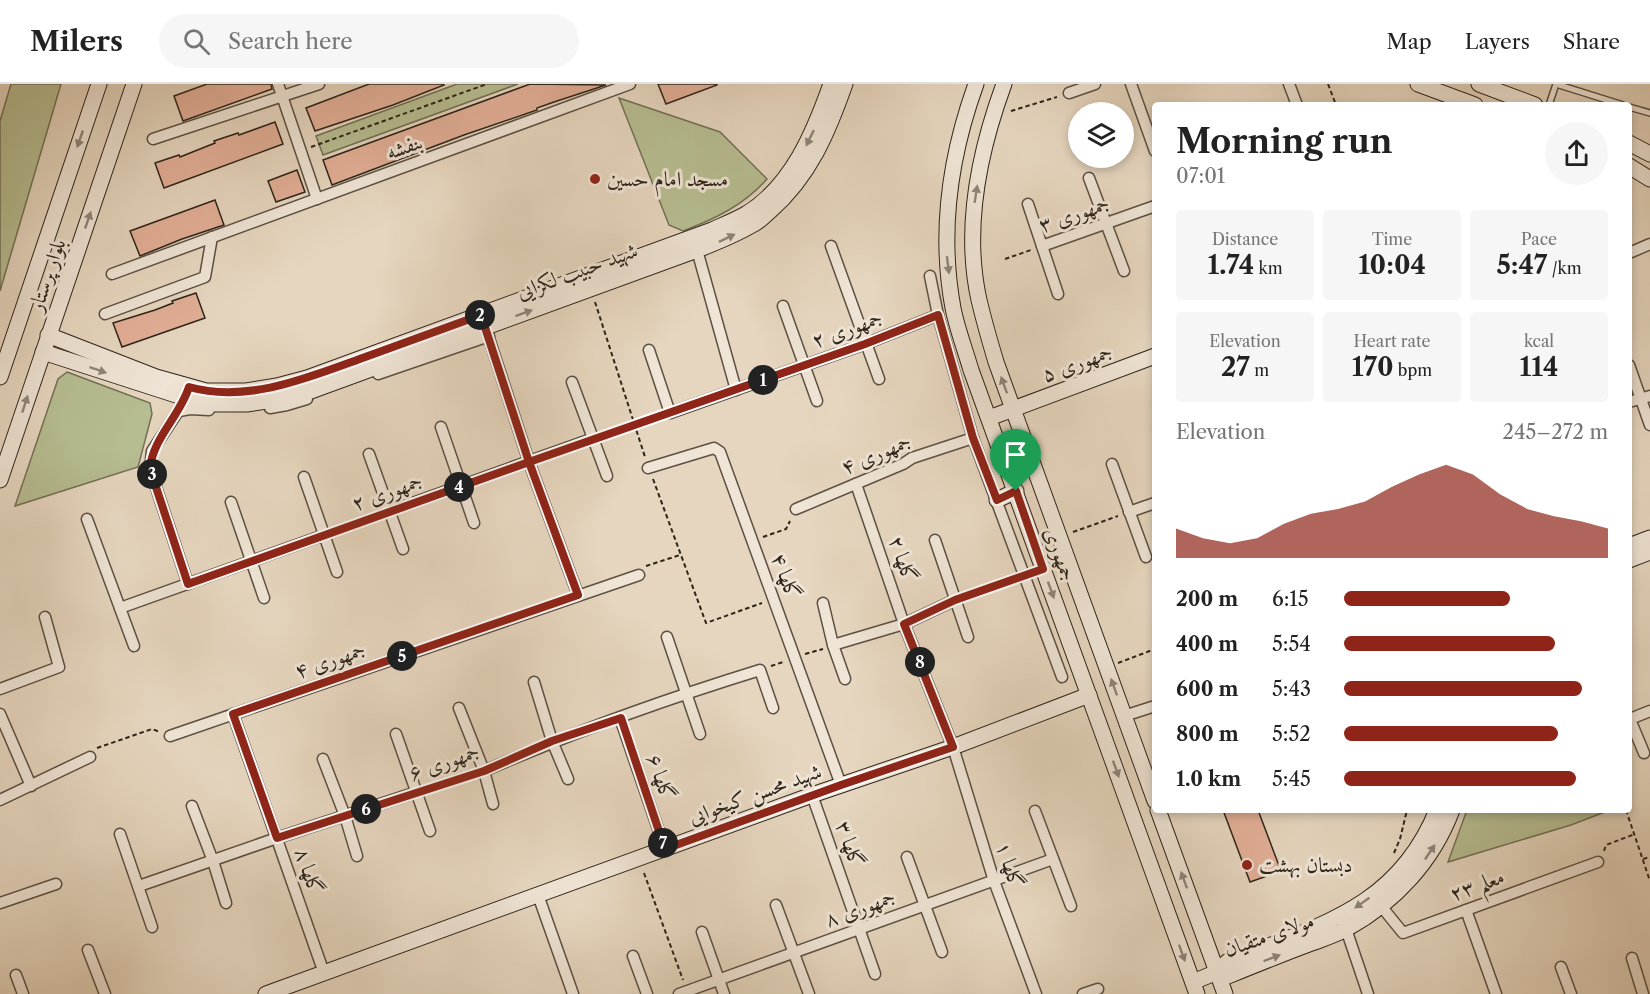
<!DOCTYPE html>
<html lang="en">
<head>
<meta charset="utf-8">
<style>
	body { margin:0; font-family:"Libre Caslon Text",Amiri,serif; background:#f6f6f6; color:#222; height:100vh; display:flex; flex-direction:column; font-size:22px; white-space:nowrap }
	* { box-sizing:border-box; margin:0 }
	p { font-size:20px; color:#767676 }
	.icon { flex:none; width:33px; height:33px; fill:none; stroke:currentColor; stroke-width:2; stroke-linecap:round; stroke-linejoin:round }
	.map { position:relative; flex:1; overflow:hidden }
	.side { position:absolute; left:1152px; top:18px; width:480px; height:711px; display:flex; flex-direction:column; background:#fff; border-radius:6px; box-shadow:0 3px 9px #0003 }
	.side>* { flex:none }
	.fabs { position:absolute; left:1068px; top:18px; display:grid; gap:12px }
	.fabs a { display:grid; place-items:center; width:66px; height:66px; border-radius:50%; background:#fff; box-shadow:0 3px 9px #0003; font-size:30px }
	.pin { position:absolute; display:grid; place-items:center; width:51px; height:51px; color:#fff; margin:-62px -26px; border-radius:50% 50% 50% 0; rotate:-45deg; box-shadow:0 0 6px #0007 }
	.pin .icon { rotate:45deg }
	.km { position:absolute; width:30px; height:30px; margin:-15px; border-radius:50%; background:#222; color:#fff; font-size:16px; line-height:30px; text-align:center }
	.round { display:grid; place-items:center; flex:none; width:63px; height:63px; border-radius:32px; background:#f6f6f6 }
	.head { display:flex; align-items:center; justify-content:space-between; height:102px; padding:0 24px }
	h1 { font-size:33px; font-weight:700; line-height:45px }
	.stats { display:grid; grid-template-columns:repeat(3,1fr); gap:9px; height:102px; padding:6px 24px }
	.stats div { display:grid; align-content:center; border-radius:6px; background:#f6f6f6; text-align:center }
	.stats b { font-size:26px; font-weight:700 }
	.stats small { font-size:16px; font-weight:400 }
	.stats p { font-size:16px }
	.chart { height:168px; padding:12px 24px }
	.chart p { display:flex; justify-content:space-between }
	.chart svg { width:100%; height:108px; margin-top:6px; fill:#8f2418; opacity:.7 }
	ul { padding:0 24px; list-style:none; font-size:20px }
	li { display:grid; grid-template-columns:96px 72px 1fr; align-items:center; height:45px }
	li i { height:15px; border-radius:8px; background:#8f2418 }
	header { display:flex; align-items:center; gap:36px; box-sizing:border-box; height:84px; padding:0 30px; background:#fff; border-bottom:2px solid #e0e0e0 }
	header strong { font-size:28px }
	nav { display:flex; gap:33px; margin-inline-start:auto; font-size:21px }
	.search { width:420px; height:54px; background:#f6f6f6; display:flex; align-items:center; gap:15px; box-sizing:border-box; padding:0 21px; border-radius:33px; color:#767676; font-size:22px }
	.map>svg:first-child { display:block }
</style>
</head>
<body>
<header>
<strong>Milers</strong>
<div class="search"><svg class="icon" aria-label="search" viewBox="0 0 24 24"><circle cx="10" cy="10" r="6"/><path d="M15 15l6 6"/></svg>Search here</div>
<nav><a>Map</a><a>Layers</a><a>Share</a></nav>
</header>
<div class="map">
<svg width="1650" height="910" viewBox="0 0 1650 910">
	<rect width="100%" height="100%" fill="#e6d6bf"/>
	<filter id="stains"><feTurbulence type="fractalNoise" baseFrequency=".00333" numOctaves="4"/><feColorMatrix values="0 0 0 0 .2 0 0 0 0 .09 0 0 0 0 .02 0 0 0 .5 -.17"/></filter>
	<radialGradient id="worn" r=".72"><stop offset=".6" stop-color="#630" stop-opacity="0"/><stop offset="1" stop-color="#630" stop-opacity=".3"/></radialGradient>
	<!-- green -->
	<g fill="#b6bd91" stroke="#727056" stroke-width="1.5">
		<path d="M11,0H61L0,207V37Z"/>
		<path d="M457,0H518L323,71L316,52Z"/>
		<path d="M619,14L720,48L767,95C744,121 715,135 683,147L669,141Z"/>
		<path d="M67,288L150,319L152,330L138,383L15,422L58,295Z"/>
		<path d="M1467,726H1610L1571,741L1448,778Z"/>
	</g>
	<!-- building -->
	<g fill="#e2af97" stroke="#2d241a" stroke-width="1.5">
		<path d="M207,0H271L272,5L183,37L174,12Z"/>
		<path d="M369,0H444V1L393,21L315,47L306,24Z"/>
		<path d="M530,0L606,1L554,18L537,24V26L464,51L332,101L323,76Z"/>
		<path d="M658,0H717V1L666,20Z"/>
		<path d="M275,38L283,60L164,104L155,79L179,71L180,73L215,59L214,57L238,49L239,51Z"/>
		<path d="M297,86L305,108L276,118L268,97Z"/>
		<path d="M215,116L224,141L182,155L140,172L130,147Z"/>
		<path d="M196,209L205,234L122,263L113,239L155,226L173,219L172,217Z"/>
		<path d="M1223,726H1258L1281,787L1250,798Z"/>
	</g>
	<g fill="none" stroke-linecap="round" stroke-linejoin="round">
		<!-- lane casing -->
		<g stroke="#5b5043" stroke-width="8">
			<g id="lane">
				<path d="M1556,0L1623,21"/>
				<path d="M1549,21L1556,0"/>
				<path d="M1629,23L1650,29"/>
			</g>
		</g>
		<!-- street casing -->
		<g stroke="#5b5043" stroke-width="13">
			<g id="street">
				<path d="M278,0L317,115"/>
				<path d="M1131,0L1155,67"/>
				<path d="M1289,0L1297,21"/>
				<path d="M1069,9L1095,0"/>
				<path d="M153,55L319,0"/>
				<path d="M1089,94L1124,187"/>
				<path d="M1028,120L1058,210"/>
				<path d="M831,162L879,295"/>
				<path d="M1042,162L1155,122"/>
				<path d="M697,166L736,306"/>
				<path d="M1629,169L1650,160"/>
				<path d="M112,190L630,0"/>
				<path d="M930,192L938,231L973,354L1062,593"/>
				<path d="M783,222L817,317"/>
				<path d="M105,230L205,193L212,153"/>
				<path d="M487,248L529,378L578,511"/>
				<path d="M649,266L670,329L865,260L938,231"/>
				<path d="M1629,281L1650,341"/>
				<path d="M378,290L489,252"/>
				<path d="M572,298L607,392"/>
				<path d="M1629,318L1650,312"/>
				<path d="M181,323L152,367L150,385L188,500"/>
				<path d="M270,324L287,321L307,315"/>
				<path d="M179,327L190,325L209,326"/>
				<path d="M441,343L474,439"/>
				<path d="M369,370L403,465"/>
				<path d="M1112,380L1146,473"/>
				<path d="M648,384L714,364L720,368L841,701"/>
				<path d="M304,393L337,488"/>
				<path d="M856,400L904,540L953,663L994,797L1036,910"/>
				<path d="M231,418L264,514"/>
				<path d="M796,425L903,380L912,374L973,354"/>
				<path d="M390,427L594,354"/>
				<path d="M1129,428L1155,419"/>
				<path d="M87,435L134,562"/>
				<path d="M935,456L968,553"/>
				<path d="M823,519L833,561L845,595"/>
				<path d="M120,524L324,451"/>
				<path d="M667,553L700,650"/>
				<path d="M833,561L904,540L955,516"/>
				<path d="M534,598L552,657L568,695"/>
				<path d="M0,605L59,583L45,533"/>
				<path d="M459,624L484,687L493,720"/>
				<path d="M0,630L31,702"/>
				<path d="M233,630L324,889"/>
				<path d="M1124,632L1155,622"/>
				<path d="M1629,633L1644,669"/>
				<path d="M620,634L665,765"/>
				<path d="M1630,635L1650,627"/>
				<path d="M396,650L430,747"/>
				<path d="M170,652L639,491"/>
				<path d="M323,675L345,732L357,772"/>
				<path d="M484,687C574,648 666,615 760,586L773,624"/>
				<path d="M812,711L875,890"/>
				<path d="M0,716L90,673"/>
				<path d="M192,722L213,777L226,819"/>
				<path d="M1035,727L1071,822"/>
				<path d="M120,750L152,843"/>
				<path d="M907,773L942,868"/>
				<path d="M139,802L277,754L417,708"/>
				<path d="M538,811L573,910"/>
				<path d="M0,819L56,800"/>
				<path d="M776,821L809,910"/>
				<path d="M1381,822L1403,849L1598,778"/>
				<path d="M1466,826L1496,910"/>
				<path d="M1344,839L1368,910"/>
				<path d="M702,848L724,910"/>
				<path d="M88,866L105,910"/>
				<path d="M633,872L647,910"/>
				<path d="M1632,874L1643,910"/>
				<path d="M1561,883L1571,910"/>
				<path d="M16,891L23,910"/>
				<path d="M679,910L1053,775"/>
				<path d="M1083,910L1098,905"/>
			</g>
		</g>
		<!-- secondary casing -->
		<g stroke="#2d241a" stroke-width="17">
			<g id="secondary">
				<path d="M976,0C950,72 939,148 953,224C957,245 965,265 971,286L1197,910"/>
				<path d="M1004,0C979,68 963,144 979,216C984,237 990,258 996,278L1155,717"/>
				<path d="M1418,0L1475,21"/>
				<path d="M1479,0L1535,21"/>
				<path d="M1629,59L1650,70"/>
				<path d="M1629,82L1650,95"/>
				<path d="M48,251L156,293L206,307H246L277,302L307,294L712,146C723,141 735,136 746,130C792,102 814,48 831,0"/>
				<path d="M43,268L204,320H247L280,315L311,307L697,166C715,159 735,151 752,141C759,138 764,132 770,127C810,92 828,48 845,0"/>
				<path d="M0,293L99,0"/>
				<path d="M989,334L1155,272"/>
				<path d="M0,396L134,0"/>
				<path d="M997,416L1016,407"/>
				<path d="M1629,462L1650,454"/>
				<path d="M1629,476L1650,468"/>
				<path d="M1158,726L1225,910"/>
				<path d="M1217,888L1228,892C1255,881 1282,870 1309,860C1322,855 1336,851 1348,844C1395,818 1433,777 1452,726"/>
				<path d="M1193,898L1217,888L1227,878C1317,842 1397,825 1437,726"/>
				<path d="M266,910L812,711L953,663L1089,611"/>
			</g>
		</g>
		<!-- path -->
		<g stroke="#2d241a" stroke-width="2" stroke-dasharray="4.5 3" stroke-linecap="butt">
			<path d="M1328,0L1336,21"/>
			<path d="M1011,27L1057,13"/>
			<path d="M311,63L487,0"/>
			<path d="M1005,175L1031,166"/>
			<path d="M595,218L645,373"/>
			<path d="M605,351L659,333"/>
			<path d="M653,395L706,539L762,519"/>
			<path d="M335,447L378,432"/>
			<path d="M1073,448L1118,432"/>
			<path d="M763,453L786,445L790,437"/>
			<path d="M646,482L680,471"/>
			<path d="M966,512L1014,495"/>
			<path d="M805,570L823,565"/>
			<path d="M1118,579L1155,565"/>
			<path d="M771,582L783,578"/>
			<path d="M97,664L152,645L160,648"/>
			<path d="M429,705L472,691"/>
			<path d="M1626,726L1650,797"/>
			<path d="M1604,767L1606,761L1635,750"/>
			<path d="M1394,769L1400,755L1407,726"/>
			<path d="M1643,775L1650,773"/>
			<path d="M644,789L683,896"/>
		</g>
		<!-- lane -->
		<use href="#lane" stroke="#efe4d5" stroke-width="5"/>
		<!-- street -->
		<use href="#street" stroke="#efe4d5" stroke-width="10"/>
		<!-- secondary -->
		<use href="#secondary" stroke="#efe4d5" stroke-width="15"/>
	</g>
	<!-- one-way arrows -->
	<defs><path id="oneway-solid" d="M-6-.8H1V-3.2L6.5 0L1 3.2V.8H-6Z" transform="scale(1.5)"/></defs>
	<g fill="#8e8478">
		<use href="#oneway-solid" transform="translate(810 54) rotate(116)"/>
		<use href="#oneway-solid" transform="translate(80 55) rotate(109)"/>
		<use href="#oneway-solid" transform="translate(976 110) rotate(-81)"/>
		<use href="#oneway-solid" transform="translate(88 136) rotate(-71)"/>
		<use href="#oneway-solid" transform="translate(727 154) rotate(-26)"/>
		<use href="#oneway-solid" transform="translate(948 181) rotate(83)"/>
		<use href="#oneway-solid" transform="translate(524 229) rotate(-20)"/>
		<use href="#oneway-solid" transform="translate(98 286) rotate(19)"/>
		<use href="#oneway-solid" transform="translate(1004 301) rotate(-110)"/>
		<use href="#oneway-solid" transform="translate(25 320) rotate(-72)"/>
		<use href="#oneway-solid" transform="translate(1051 506) rotate(70)"/>
		<use href="#oneway-solid" transform="translate(1114 603) rotate(-110)"/>
		<use href="#oneway-solid" transform="translate(1116 685) rotate(70)"/>
		<use href="#oneway-solid" transform="translate(1430 768) rotate(-56)"/>
		<use href="#oneway-solid" transform="translate(1184 796) rotate(-110)"/>
		<use href="#oneway-solid" transform="translate(1362 819) rotate(145)"/>
		<use href="#oneway-solid" transform="translate(1182 869) rotate(70)"/>
		<use href="#oneway-solid" transform="translate(1272 874) rotate(-21)"/>
	</g>
	<g fill="none" stroke-linecap="round" stroke-linejoin="round">
		<!-- route casing -->
		<g stroke="#fff" stroke-width="12">
			<path id="route" d="M1016,407L997,416L973,354L938,231L865,260L529,378L481,231C443,245 406,258 368,272C312,292 249,320 189,303C180,332 152,355 150,385L188,500L529,378L578,511L233,630L277,754L484,687L552,657L621,634L665,765L841,701L953,663L904,540L955,516L1043,485L1016,407"/>
		</g>
		<!-- route -->
		<use href="#route" stroke="#8f2418" stroke-width="8"/>
	</g>
	<!-- markers -->
	<g fill="#8f2418" stroke="#efe4d5" stroke-width="2">
		<circle cx="595" cy="95" r="6"/>
		<circle cx="1247" cy="781" r="6"/>
	</g>
	<g text-anchor="middle" stroke-width="6" stroke-linejoin="round" paint-order="stroke">
		<!-- street labels -->
		<g font-size="21" fill="#2d241a" stroke="#efe4d5">
			<text transform="translate(404 63) rotate(-20)" y="7">بنفشه</text>
			<text transform="translate(1074 130) rotate(-19)" y="7">جمهوری ۳</text>
			<text transform="translate(577 187) rotate(-20)" y="7">شهید حبیب لکزایی</text>
			<text transform="translate(47 191) rotate(-71)" y="7">بلوار پرستار</text>
			<text transform="translate(847 245) rotate(-20)" y="7">جمهوری ۲</text>
			<text transform="translate(1077 279) rotate(-20)" y="7">جمهوری ۵</text>
			<text transform="translate(876 370) rotate(-23)" y="7">جمهوری ۴</text>
			<text transform="translate(387 408) rotate(-20)" y="7">جمهوری ۲</text>
			<text transform="translate(1060 470) rotate(70)" y="7">جمهوری</text>
			<text transform="translate(903 475) rotate(71)" y="7">گلها ۲</text>
			<text transform="translate(786 492) rotate(70)" y="7">گلها ۴</text>
			<text transform="translate(330 576) rotate(-19)" y="7">جمهوری ۴</text>
			<text transform="translate(444 678) rotate(-19)" y="7">جمهوری ۶</text>
			<text transform="translate(661 693) rotate(71)" y="7">گلها ۶</text>
			<text transform="translate(755 710) rotate(-20)" y="7">شهید محسن کیخوایی</text>
			<text transform="translate(850 760) rotate(71)" y="7">گلها ۳</text>
			<text transform="translate(1010 781) rotate(72)" y="7">گلها ۱</text>
			<text transform="translate(309 787) rotate(71)" y="7">گلها ۸</text>
			<text transform="translate(1477 801) rotate(-20)" y="7">معلم ۲۳</text>
			<text transform="translate(860 824) rotate(-20)" y="7">جمهوری ۸</text>
			<text transform="translate(1269 851) rotate(-19)" y="7">مولای متقیان</text>
		</g>
		<!-- poi labels -->
		<g font-size="21" fill="#2d241a" stroke="#efe4d5" text-anchor="start">
			<text x="607" y="102">مسجد امام حسین</text>
			<text x="1259" y="788">دبستان بهشت</text>
		</g>
	</g>
	<rect width="100%" height="100%" filter="url(#stains)"/>
	<rect width="100%" height="100%" fill="url(#worn)"/>
</svg>
<div class="fabs">
<a><svg class="icon" aria-label="layers" viewBox="0 0 24 24"><path d="M12 4l9 5-9 5-9-5zM3 14l9 5 9-5"/></svg></a>
</div>
<div class="pin" style="left:1016px;top:407px;background:#1e9e55"><svg class="icon" aria-label="arrive" viewBox="0 0 24 24"><path d="M6 21V4h12l-3 4 3 4H6"/></svg></div>
<b class="km" style="left:763px;top:296px">1</b>
<b class="km" style="left:480px;top:231px">2</b>
<b class="km" style="left:152px;top:390px">3</b>
<b class="km" style="left:459px;top:403px">4</b>
<b class="km" style="left:402px;top:572px">5</b>
<b class="km" style="left:366px;top:725px">6</b>
<b class="km" style="left:663px;top:759px">7</b>
<b class="km" style="left:920px;top:578px">8</b>
<section class="side">
<div class="head"><div><h1>Morning run</h1><p>07:01</p></div><a class="round"><svg class="icon" aria-label="share" viewBox="0 0 24 24"><path d="M12 15V3M7 8l5-5 5 5M5 13v7h14v-7"/></svg></a></div>
<div class="stats">
<div><p>Distance</p><b>1.74<small> km</small></b></div>
<div><p>Time</p><b>10:04</b></div>
<div><p>Pace</p><b>5:47<small> /km</small></b></div>
</div>
<div class="stats">
<div><p>Elevation</p><b>27<small> m</small></b></div>
<div><p>Heart rate</p><b>170<small> bpm</small></b></div>
<div><p>kcal</p><b>114</b></div>
</div>
<div class="chart"><p><span>Elevation</span>245–272 m</p>
<svg viewBox="0 0 160 44" preserveAspectRatio="none"><path d="M0 44V32L10 36L20 38L30 36L40 30L50 26L60 24L70 21L80 15L90 10L100 6L110 10L120 18L130 24L140 27L150 29L160 32V44z"/></svg>
</div>
<ul>
<li><b>200 m</b>6:15<i style="width:63%"></i></li>
<li><b>400 m</b>5:54<i style="width:80%"></i></li>
<li><b>600 m</b>5:43<i style="width:90%"></i></li>
<li><b>800 m</b>5:52<i style="width:81%"></i></li>
<li><b>1.0 km</b>5:45<i style="width:88%"></i></li>
</ul>
</section>
</div>
</body>
</html>
